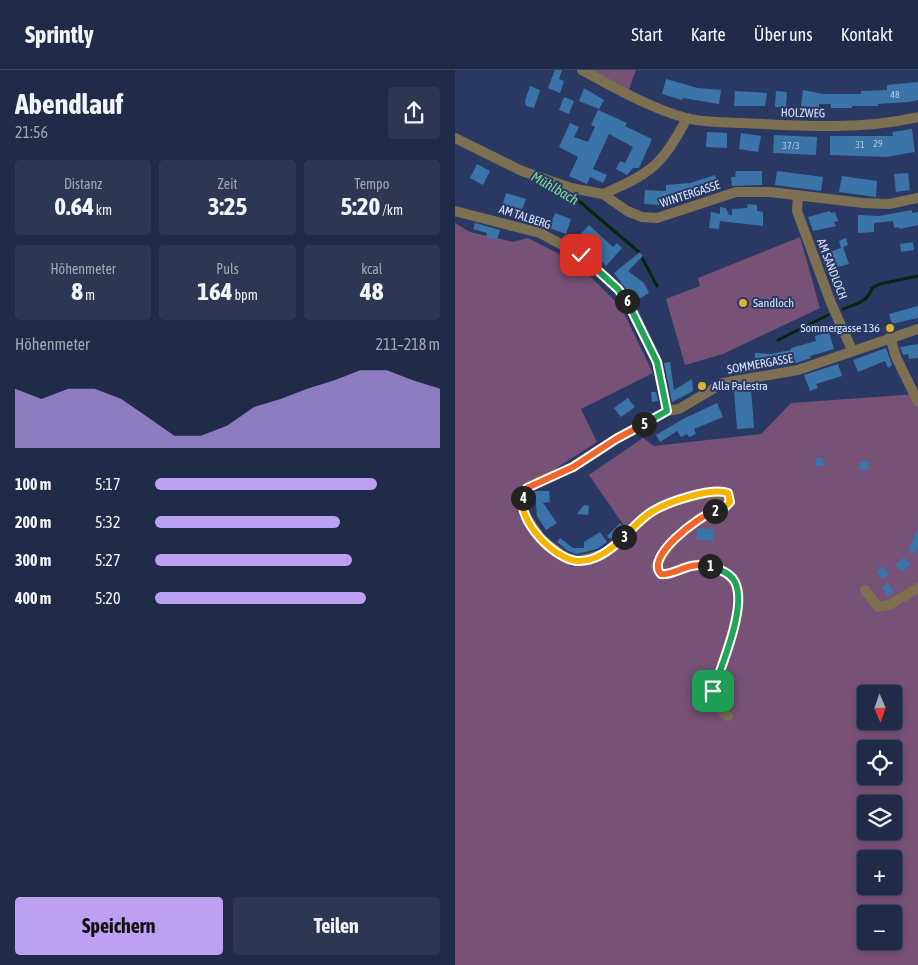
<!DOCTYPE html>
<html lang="de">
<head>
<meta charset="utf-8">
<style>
	body { margin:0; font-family:"Asap Condensed",sans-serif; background:#2d3754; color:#f1f3f6; height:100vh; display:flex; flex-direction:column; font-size:19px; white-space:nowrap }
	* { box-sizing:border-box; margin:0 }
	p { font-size:16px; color:#a2a7b5 }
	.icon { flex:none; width:28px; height:28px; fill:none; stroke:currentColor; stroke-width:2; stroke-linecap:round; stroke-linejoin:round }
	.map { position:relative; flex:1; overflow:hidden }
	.drawer { display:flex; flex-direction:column; background:#202b4a; width:455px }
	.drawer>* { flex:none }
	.needle { width:32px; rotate:178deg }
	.buttons { position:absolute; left:402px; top:615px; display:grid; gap:10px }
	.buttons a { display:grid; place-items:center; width:45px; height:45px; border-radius:5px; background:#202b4a; box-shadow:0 2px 8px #0003,0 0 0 1px #3d4762; font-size:25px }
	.pin { position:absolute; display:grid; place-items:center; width:42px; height:42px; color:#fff; margin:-21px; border-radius:10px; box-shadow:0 2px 8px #0006 }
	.km { position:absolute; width:25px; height:25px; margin:-12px; border-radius:50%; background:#222; color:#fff; font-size:14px; line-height:25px; text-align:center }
	.round { display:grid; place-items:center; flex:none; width:52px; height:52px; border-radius:5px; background:#2d3754 }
	.head { display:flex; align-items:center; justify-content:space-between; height:85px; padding:0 15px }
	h1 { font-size:28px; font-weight:700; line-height:38px }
	.stats { display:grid; grid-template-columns:repeat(3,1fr); gap:8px; height:85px; padding:5px 15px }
	.stats div { display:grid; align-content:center; border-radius:5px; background:#2d3754; text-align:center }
	.stats b { font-size:25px; font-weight:700 }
	.stats small { font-size:14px; font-weight:400 }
	.stats p { font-size:14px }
	.chart { height:140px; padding:10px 15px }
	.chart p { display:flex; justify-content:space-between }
	.chart svg { width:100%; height:90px; margin-top:5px; fill:#bca0f2; opacity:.7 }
	.action { display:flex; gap:10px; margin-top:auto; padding:10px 15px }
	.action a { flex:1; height:58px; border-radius:5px; background:#bca0f2; color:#111; font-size:20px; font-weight:700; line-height:58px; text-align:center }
	.action a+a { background:#2d3754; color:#f1f3f6 }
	ul { padding:0 15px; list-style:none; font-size:16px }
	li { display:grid; grid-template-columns:80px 60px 1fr; align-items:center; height:38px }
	li i { height:12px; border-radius:6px; background:#bca0f2 }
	header { display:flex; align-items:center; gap:30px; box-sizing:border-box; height:70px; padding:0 25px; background:#202b4a; border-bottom:1px solid #3d4762 }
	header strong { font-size:24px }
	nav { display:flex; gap:28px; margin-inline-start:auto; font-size:18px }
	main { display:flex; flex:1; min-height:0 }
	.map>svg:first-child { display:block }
</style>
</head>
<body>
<header>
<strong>Sprintly</strong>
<nav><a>Start</a><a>Karte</a><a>Über uns</a><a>Kontakt</a></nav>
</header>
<main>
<section class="drawer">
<div class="head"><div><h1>Abendlauf</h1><p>21:56</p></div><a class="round"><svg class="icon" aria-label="share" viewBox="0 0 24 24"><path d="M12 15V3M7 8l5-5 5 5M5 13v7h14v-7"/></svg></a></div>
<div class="stats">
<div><p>Distanz</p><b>0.64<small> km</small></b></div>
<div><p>Zeit</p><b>3:25</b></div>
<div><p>Tempo</p><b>5:20<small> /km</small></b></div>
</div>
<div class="stats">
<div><p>Höhenmeter</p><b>8<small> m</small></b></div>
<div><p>Puls</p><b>164<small> bpm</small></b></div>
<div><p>kcal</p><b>48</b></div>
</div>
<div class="chart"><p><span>Höhenmeter</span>211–218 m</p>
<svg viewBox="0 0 160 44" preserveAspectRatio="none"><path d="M0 44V15L10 20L20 15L30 15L40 20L50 29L60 38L70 38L80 33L90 24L100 20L110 15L120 11L130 6L140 6L150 11L160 15V44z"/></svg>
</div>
<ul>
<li><b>100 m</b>5:17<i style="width:78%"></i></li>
<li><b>200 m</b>5:32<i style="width:65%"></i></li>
<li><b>300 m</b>5:27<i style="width:69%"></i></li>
<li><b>400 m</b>5:20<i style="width:74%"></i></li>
</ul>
<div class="action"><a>Speichern</a><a>Teilen</a></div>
</section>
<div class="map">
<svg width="463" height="895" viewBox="0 0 463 895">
	<rect width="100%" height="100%" fill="#2a3963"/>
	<!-- green -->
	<g fill="#775176" fill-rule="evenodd">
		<path d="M136,0H181L173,22Z"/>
		<path d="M0,153L15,162L58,172L73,168L122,193L166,237L198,303L126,339L142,372L73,416L70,437L91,477L117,497L152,477L172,460L134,405L188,368L199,376L306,364L336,333L463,324V895H0ZM411,624H439V651H411ZM411,679H439V706H411ZM411,734H439V761H411ZM411,789H439V816H411ZM411,844H439V871H411Z"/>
		<path d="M345,167L365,238L268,284L230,295L211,229L245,216L243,208Z"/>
	</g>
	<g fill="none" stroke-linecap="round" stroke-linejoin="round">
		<!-- stream -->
		<g stroke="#05260c" stroke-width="3">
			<path d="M107,119L118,126L184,182L202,216"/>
			<path d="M388,239C401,234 413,232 417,218L425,214L463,206"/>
			<path d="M323,270L373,245"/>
		</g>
	</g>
	<!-- building -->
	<g fill="#3a74a8">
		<path d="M100,0H107L104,9L109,11L105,23L93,18Z"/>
		<path d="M211,9L243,18L266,20L264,34L228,28L227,30L207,24Z"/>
		<path d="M463,12V30L454,32L423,34V36H397V38H376V34H364V38L346,36L348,20L368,24H406V21L432,20V15Z"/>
		<path d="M75,16L85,20L79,38L71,36L70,31Z"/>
		<path d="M129,18L149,30L144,39L124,31Z"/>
		<path d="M280,21L312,23L310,36H279Z"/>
		<path d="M321,21L332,22L331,37H320Z"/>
		<path d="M109,27L119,31L114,44L104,40Z"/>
		<path d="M143,40L172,53L170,56L197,69L184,98H178L172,105L161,99L165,91L170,93L178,77L154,64L138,99L152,105L148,113L135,107L132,114L114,106L123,87L104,77L115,53L124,57L119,67L133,72L140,57L136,55Z"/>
		<path d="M457,59L460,82L431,87L375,85V66H438L437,62Z"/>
		<path d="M252,62L272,63V78L251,77Z"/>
		<path d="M286,63L306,66L303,82L284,79Z"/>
		<path d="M319,65L362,67L361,85L318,83Z"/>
		<path d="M22,94L35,101L28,115L15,108Z"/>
		<path d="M281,101H307V115L277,116L276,107H280Z"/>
		<path d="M322,101L368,107L366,121L320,115Z"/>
		<path d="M453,103L455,120L441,122L439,104Z"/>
		<path d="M260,105L264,118L236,126V128L204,133V135L189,134L190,120L211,121V115L235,113Z"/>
		<path d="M387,106L422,111L421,127L384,122Z"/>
		<path d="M51,123L71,129L65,145L46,140Z"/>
		<path d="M293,134L302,135V141L308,142V156L265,151L264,159L254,158L256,142L265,144V137L271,138L274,145H277V139L292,138Z"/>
		<path d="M457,140V143L463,142V155L444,159V157L439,158L438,151L419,153V162L403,163V145L424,146Z"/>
		<path d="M375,141L376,143L380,142L383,151L379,152L381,156L358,161L353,147Z"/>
		<path d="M100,143L116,149L111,164L94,158Z"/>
		<path d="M20,153L45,160L42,170L31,167L32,163L18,159Z"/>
		<path d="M134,155L158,177L162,173L167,178L151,196L123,167Z"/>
		<path d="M391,168L393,175L388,177L394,194L371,200L366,185L386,178L384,171Z"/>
		<path d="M458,172L459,180L446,182L445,174Z"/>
		<path d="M185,182L188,186L173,201L189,213L194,223L180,231L159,203Z"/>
		<path d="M463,236V248L437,254L434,244Z"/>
		<path d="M374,262L379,279L355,286L356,288L341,293L281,304L279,293L300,290V283L316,284L336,280V278L361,271L360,266Z"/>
		<path d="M463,274V288L454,289L453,284L448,285L445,277Z"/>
		<path d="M431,278L437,295L433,298L430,291L403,302L398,290Z"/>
		<path d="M215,292L219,320L237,309L238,321L217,332L209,293Z"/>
		<path d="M383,294L387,306L361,314L363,318L355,321L349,305Z"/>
		<path d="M296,319L299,358L282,359L279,320Z"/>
		<path d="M196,322H201L203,331L197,332Z"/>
		<path d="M173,328L180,337L166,347L159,338Z"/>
		<path d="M262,333L268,347L239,359L241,364L234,367L232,364L226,367L222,361L205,372L201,365L228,349Z"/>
		<rect x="361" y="388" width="7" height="8"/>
		<path d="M405,391L414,392L413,401L404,400Z"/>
		<path d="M80,421H94L95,432L88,433L102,453L91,460L82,446Z"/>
		<path d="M129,435L134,436L133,445L122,444Z"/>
		<path d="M165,453L169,457L155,469L152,466Z"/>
		<path d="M463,457V476L460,484L453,481Z"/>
		<path d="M243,458L259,459L258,471L241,469Z"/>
		<path d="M145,462L152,472L142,479L122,484L113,481L102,472L105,468L118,478H129V472Z"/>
		<path d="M449,487L456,495L447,502L440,495Z"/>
		<path d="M428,496L434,505L427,509L421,500Z"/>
		<path d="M433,513L439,523L433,527L427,517Z"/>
	</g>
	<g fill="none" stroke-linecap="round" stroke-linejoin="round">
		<!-- street -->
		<g stroke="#7c6f52" stroke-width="10">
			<path d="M127,0C160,18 195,38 231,48C249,53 270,52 288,53C346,56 406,60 463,47"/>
			<path d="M0,68L67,101L116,118L148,124L172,141L187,147L202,148L281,122H315L408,133L434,134L463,128"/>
			<path d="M148,124C196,104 208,94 232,48"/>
			<path d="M343,125L342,141L376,233L397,280"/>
			<path d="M0,141L85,163L126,185L163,219L176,238L202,292L212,341"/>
			<path d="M435,267L441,287L463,332"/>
			<path d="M410,520L423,537L434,535L463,518"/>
			<path d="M273,646C263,639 259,634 258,621C265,598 286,548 284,525C283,509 268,499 253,495C234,490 220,506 206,505L201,495L218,471L241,450L272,436L275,432L273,423L249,424L220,431L197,441L149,484L122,491L110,487L86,469L70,445L67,432L72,418L82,412L118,397L161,369L212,341L224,339L268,313L343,300L463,259"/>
		</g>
	</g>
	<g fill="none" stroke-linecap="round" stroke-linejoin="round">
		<!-- split-1 casing -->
		<g stroke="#fff" stroke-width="10">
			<path id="split-1" d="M255,496C263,499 273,502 278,509C295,531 266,596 258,621"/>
		</g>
		<!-- split-2 casing -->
		<g stroke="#fff" stroke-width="10">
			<path id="split-2" d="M255,496C232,491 220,506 206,504C189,487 244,446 260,441"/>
		</g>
		<!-- split-3 casing -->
		<g stroke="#fff" stroke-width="10">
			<path id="split-3" d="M169,467C178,458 187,447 198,441C213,432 256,417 273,423L275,432L267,440L260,441"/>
		</g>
		<!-- split-4 casing -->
		<g stroke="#fff" stroke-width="10">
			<path id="split-4" d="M68,428C63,451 99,489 122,491C140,492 157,479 169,467"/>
		</g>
		<!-- split-5 casing -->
		<g stroke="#fff" stroke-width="10">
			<path id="split-5" d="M68,428L72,418L118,397L161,369L189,354"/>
		</g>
		<!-- split-6 casing -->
		<g stroke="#fff" stroke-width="10">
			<path id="split-6" d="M172,231L202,292L212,341L189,354"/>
		</g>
		<!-- split-7 casing -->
		<g stroke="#fff" stroke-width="10">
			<path id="split-7" d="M126,185L163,219L172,231"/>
		</g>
		<!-- split-1 -->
		<use href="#split-1" stroke="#22a559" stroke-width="6"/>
		<!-- split-2 -->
		<use href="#split-2" stroke="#f0652b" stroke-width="6"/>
		<!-- split-3 -->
		<use href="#split-3" stroke="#f5b400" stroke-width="6"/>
		<!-- split-4 -->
		<use href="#split-4" stroke="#f5b400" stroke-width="6"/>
		<!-- split-5 -->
		<use href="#split-5" stroke="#f0652b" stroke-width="6"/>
		<!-- split-6 -->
		<use href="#split-6" stroke="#22a559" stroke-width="6"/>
		<!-- split-7 -->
		<use href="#split-7" stroke="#22a559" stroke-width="6"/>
	</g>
	<!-- markers -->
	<g fill="#deb133" stroke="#2a3963" stroke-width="2">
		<circle cx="288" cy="233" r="5"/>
		<circle cx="435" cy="258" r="5"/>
		<circle cx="247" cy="316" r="5"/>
	</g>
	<g text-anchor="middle" stroke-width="4" stroke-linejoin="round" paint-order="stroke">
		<!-- number labels -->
		<g font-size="10" fill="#b1c8e8">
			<text x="440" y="28">48</text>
			<text x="423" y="77">29</text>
			<text x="405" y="78">31</text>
			<text x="336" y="79">37/3</text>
		</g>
		<!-- street labels -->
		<g font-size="12" fill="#d9e4fe" stroke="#2a3963">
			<text transform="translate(348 43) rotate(1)" y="4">HOLZWEG</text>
			<text transform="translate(235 124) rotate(-18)" y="4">WINTERGASSE</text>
			<text transform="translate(70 147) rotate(18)" y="4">AM TALBERG</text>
			<text transform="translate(377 199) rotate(69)" y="4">AM SANDLOCH</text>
			<text transform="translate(305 294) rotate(-10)" y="4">SOMMERGASSE</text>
		</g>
		<!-- poi labels -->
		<g font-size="12" fill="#d9e4fe" stroke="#2a3963" text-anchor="start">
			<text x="298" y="237">Sandloch</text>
			<text x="425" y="262" text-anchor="end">Sommergasse 136</text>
			<text x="257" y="320">Alla Palestra</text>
		</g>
		<!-- water labels -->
		<g font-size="14" font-style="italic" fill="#85db92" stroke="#2a3963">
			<text transform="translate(100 118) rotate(30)" y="5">Mühlbach</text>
		</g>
	</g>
</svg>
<div class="buttons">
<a><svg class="needle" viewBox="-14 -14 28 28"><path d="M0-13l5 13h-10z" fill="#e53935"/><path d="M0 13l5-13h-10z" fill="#a2a7b5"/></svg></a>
<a><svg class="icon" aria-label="locate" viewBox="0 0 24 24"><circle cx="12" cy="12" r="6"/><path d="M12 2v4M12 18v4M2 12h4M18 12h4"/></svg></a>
<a><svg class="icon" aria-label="layers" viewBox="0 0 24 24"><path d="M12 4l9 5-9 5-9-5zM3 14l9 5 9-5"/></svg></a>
<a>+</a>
<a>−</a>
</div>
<div class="pin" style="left:258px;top:621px;background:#1e9e55"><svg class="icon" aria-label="arrive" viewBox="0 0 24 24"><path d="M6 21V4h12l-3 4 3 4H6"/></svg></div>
<div class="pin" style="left:126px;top:185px;background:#d93025"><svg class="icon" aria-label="check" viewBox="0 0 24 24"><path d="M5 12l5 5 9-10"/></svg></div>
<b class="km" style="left:255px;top:496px">1</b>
<b class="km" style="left:260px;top:441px">2</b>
<b class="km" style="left:169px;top:467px">3</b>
<b class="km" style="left:68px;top:428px">4</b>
<b class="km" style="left:189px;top:354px">5</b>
<b class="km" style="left:172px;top:231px">6</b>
</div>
</main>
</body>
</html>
